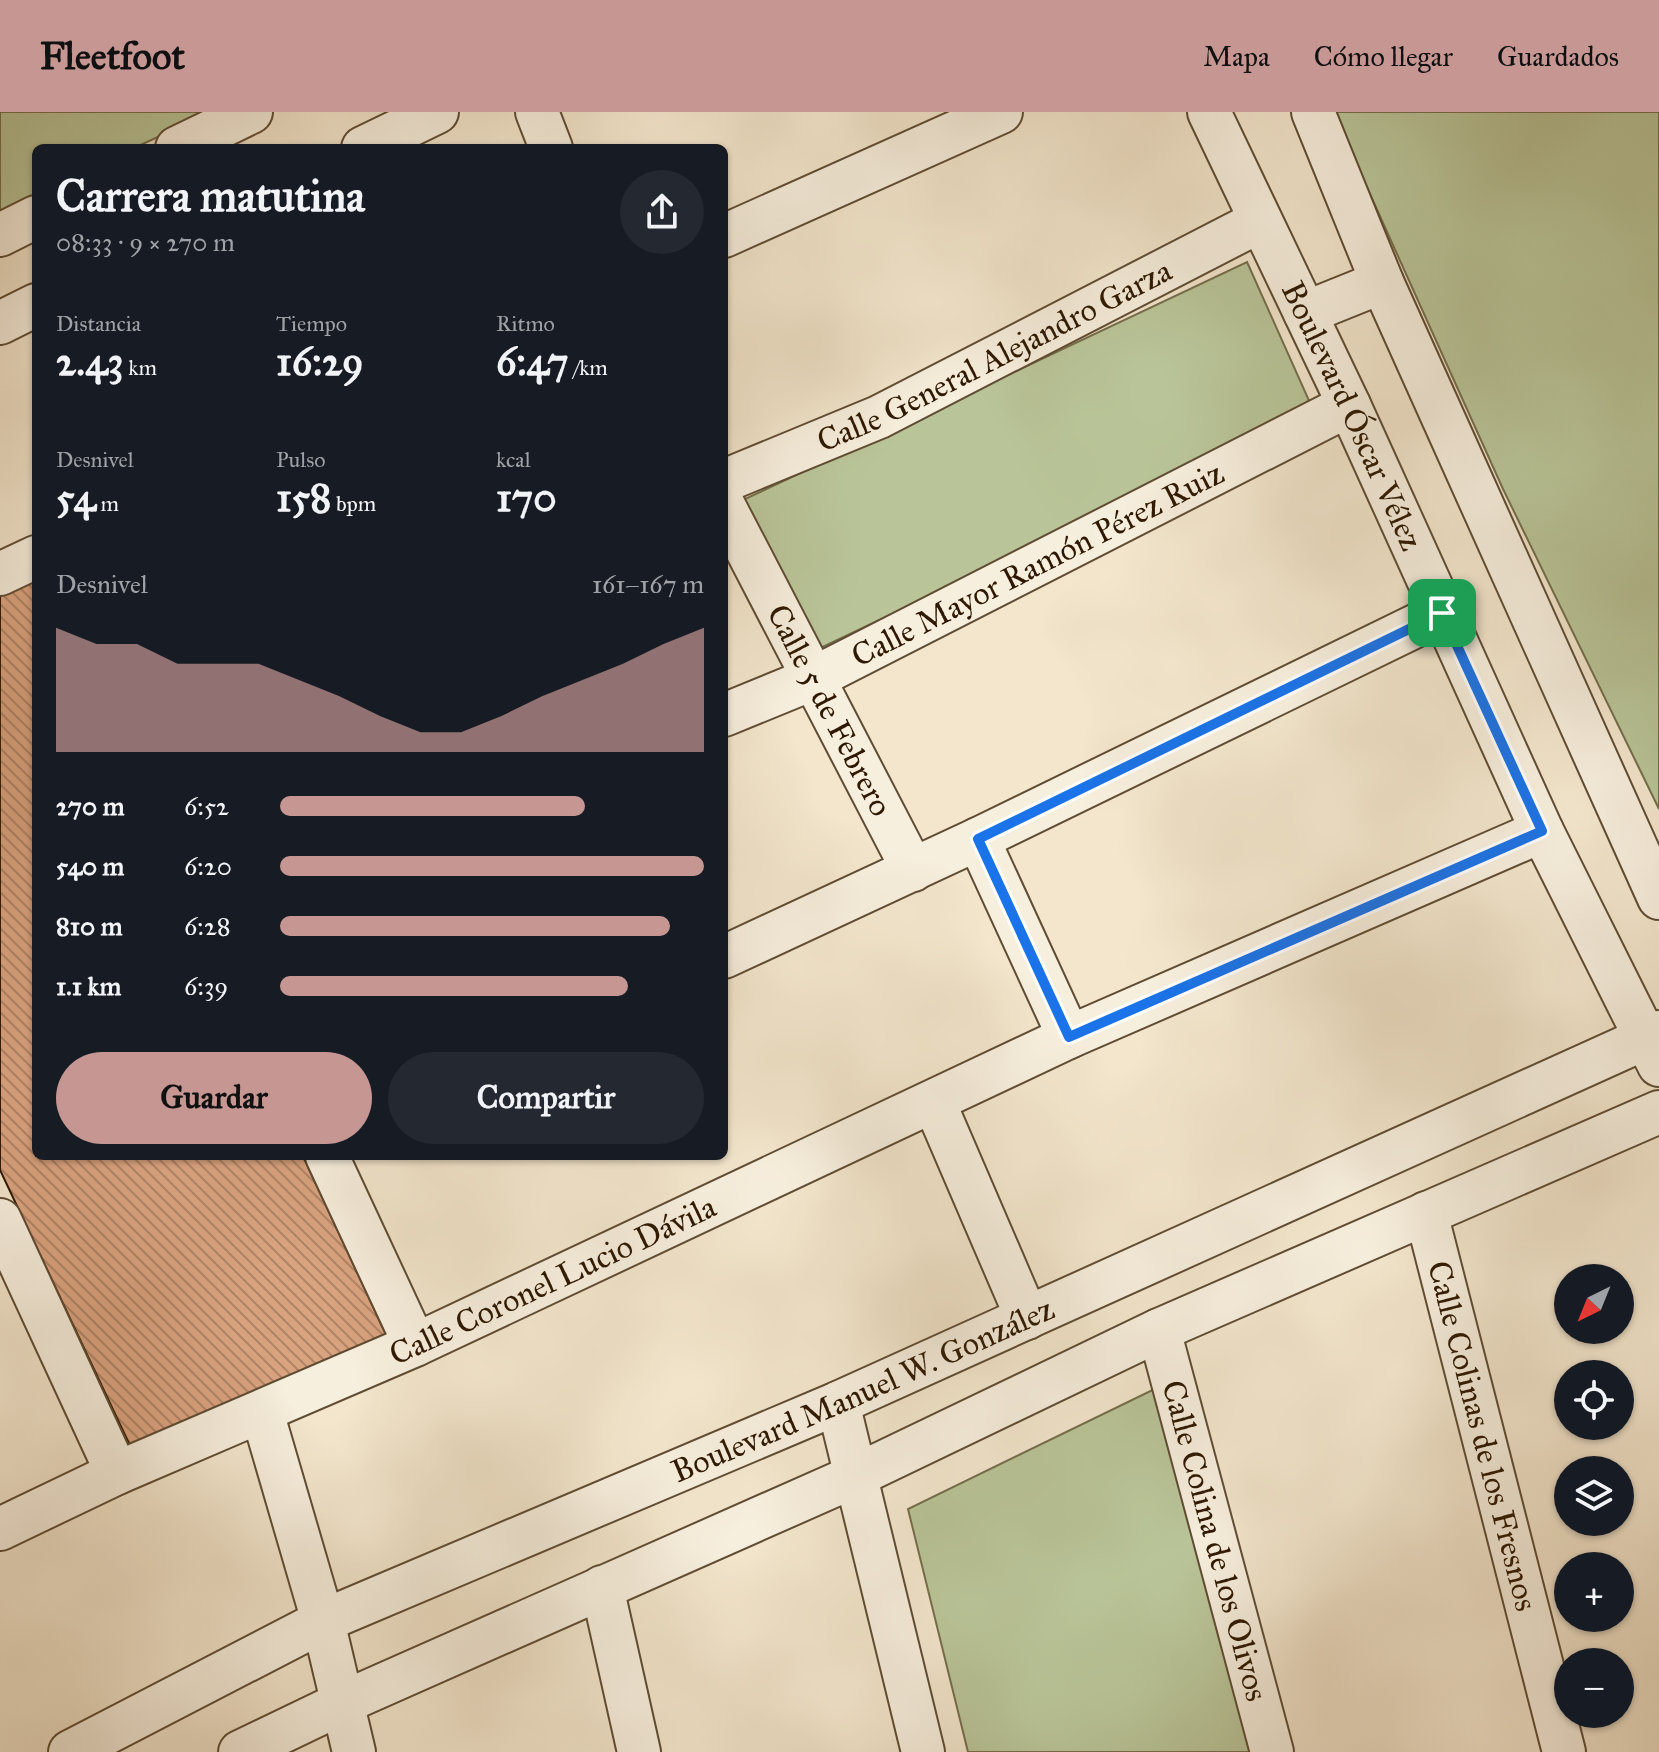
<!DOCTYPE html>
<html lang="es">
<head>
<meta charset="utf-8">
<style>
	body { margin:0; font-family:"IM FELL Great Primer",serif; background:#242831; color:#f1f3f6; height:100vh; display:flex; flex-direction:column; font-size:30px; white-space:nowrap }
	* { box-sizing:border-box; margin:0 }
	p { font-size:26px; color:#9ea1a6 }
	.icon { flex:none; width:44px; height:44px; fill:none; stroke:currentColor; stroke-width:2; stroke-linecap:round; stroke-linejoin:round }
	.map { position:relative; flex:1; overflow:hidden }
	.sheet { position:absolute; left:32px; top:32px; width:696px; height:1016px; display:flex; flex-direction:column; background:#171b24; border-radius:12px; box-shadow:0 2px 6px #0004 }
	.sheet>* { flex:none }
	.needle { width:52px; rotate:223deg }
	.buttons { position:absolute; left:1554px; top:1152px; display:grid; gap:16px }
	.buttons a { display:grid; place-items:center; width:80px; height:80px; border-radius:50%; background:#171b24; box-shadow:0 2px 6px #0004; font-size:40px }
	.pin { position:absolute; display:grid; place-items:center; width:68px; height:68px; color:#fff; margin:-34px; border-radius:16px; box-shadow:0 4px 12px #0006 }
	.round { display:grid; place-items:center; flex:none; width:84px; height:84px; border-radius:42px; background:#242831 }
	.summary { display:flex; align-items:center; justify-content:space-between; height:136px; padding:0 24px }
	h1 { font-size:44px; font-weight:700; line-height:60px }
	.figures { display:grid; grid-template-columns:repeat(3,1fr); gap:12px; height:136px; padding:8px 24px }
	.figures div { display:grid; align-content:center }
	.figures b { font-size:40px; font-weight:700 }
	.figures small { font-size:22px; font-weight:400 }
	.figures p { font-size:22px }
	.chart { height:224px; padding:16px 24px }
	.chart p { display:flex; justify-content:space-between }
	.chart svg { width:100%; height:144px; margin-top:8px; fill:#c59692; opacity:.7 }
	.action { display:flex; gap:16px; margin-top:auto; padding:16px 24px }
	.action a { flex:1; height:92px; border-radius:48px; background:#c59692; color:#111; font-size:32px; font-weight:700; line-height:92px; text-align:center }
	.action a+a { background:#242831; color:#f1f3f6 }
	ul { padding:0 24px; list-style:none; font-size:26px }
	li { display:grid; grid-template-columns:128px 96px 1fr; align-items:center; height:60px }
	li i { height:20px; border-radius:10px; background:#c59692 }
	header { display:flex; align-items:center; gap:48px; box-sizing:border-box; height:112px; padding:0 40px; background:#c59692; color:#111 }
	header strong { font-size:38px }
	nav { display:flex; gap:44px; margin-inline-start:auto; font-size:28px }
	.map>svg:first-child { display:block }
</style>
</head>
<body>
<header>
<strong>Fleetfoot</strong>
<nav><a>Mapa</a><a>Cómo llegar</a><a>Guardados</a></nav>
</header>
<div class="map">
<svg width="1659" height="1640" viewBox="0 0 1659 1640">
	<defs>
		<pattern id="building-back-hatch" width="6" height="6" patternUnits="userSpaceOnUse" patternTransform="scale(2)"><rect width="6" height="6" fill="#daa380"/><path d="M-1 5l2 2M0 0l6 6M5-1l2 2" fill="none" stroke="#b18466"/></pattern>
	</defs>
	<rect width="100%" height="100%" fill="#f3e6cd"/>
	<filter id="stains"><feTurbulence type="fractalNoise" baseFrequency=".0025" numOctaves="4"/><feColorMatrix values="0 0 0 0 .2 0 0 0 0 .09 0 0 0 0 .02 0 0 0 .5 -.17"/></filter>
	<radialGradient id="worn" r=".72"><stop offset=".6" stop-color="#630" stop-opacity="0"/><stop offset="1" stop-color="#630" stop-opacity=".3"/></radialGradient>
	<!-- green -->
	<g fill="#b9c599" stroke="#746e4c" stroke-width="2">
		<path d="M0,0H212L134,36H36V82L0,99Z"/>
		<path d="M1333,0H1659V697L1503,377Z"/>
		<path d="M1247,150L1315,302L814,539L743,388Z"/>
		<path d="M1167,1271L1260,1640H968L908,1397Z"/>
	</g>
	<!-- building -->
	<path fill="url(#building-back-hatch)" stroke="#2e1800" stroke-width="2" d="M31,461L36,472V1044H303L389,1229L133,1340L0,1058V476Z"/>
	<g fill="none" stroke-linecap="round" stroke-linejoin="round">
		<!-- minor casing -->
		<g stroke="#5f4c33" stroke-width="46">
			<g id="minor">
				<path d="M537,0L551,36"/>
				<path id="s1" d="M1209,0L1349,293L1542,719L1659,953"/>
				<path d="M1313,0L1382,170L1659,786"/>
				<path d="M177,36L251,0"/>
				<path d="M363,36L437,0"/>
				<path d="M0,123L36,105"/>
				<path d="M724,124L1001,0"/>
				<path d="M1305,201L1382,170"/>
				<path d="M0,211L36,193"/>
				<path id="s2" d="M724,369L879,305L1260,109"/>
				<path id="s3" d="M724,394L913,758"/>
				<path d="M0,462L36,445"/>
				<path id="s4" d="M724,603L812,567L1349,293"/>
				<path d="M978,727L1069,925"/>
				<path d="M724,845L978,727L1442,501"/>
				<path d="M934,990L1027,1206"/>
				<path d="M327,1044L415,1233"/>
				<path id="s5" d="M1426,1101L1564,1640"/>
				<path d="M0,1108L117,1361"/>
				<path id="s6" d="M1159,1218L1272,1640"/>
				<path d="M838,1291L923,1640"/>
				<path d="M262,1300L323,1509L354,1640"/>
				<path id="s7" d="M0,1417L117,1361L415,1233L1069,925L1542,719"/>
				<path d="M602,1475L639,1640"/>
				<path id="s8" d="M70,1640L323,1509L838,1291L1659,920"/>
				<path d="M240,1640L342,1591L855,1364L1159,1218L1659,1000"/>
			</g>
		</g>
		<!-- minor -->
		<use href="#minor" stroke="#f7efde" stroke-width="42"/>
	</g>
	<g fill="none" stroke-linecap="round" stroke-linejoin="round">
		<!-- route casing -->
		<g stroke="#fff" stroke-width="16">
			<path id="route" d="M1442,501L1542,719L1069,925L978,727Z"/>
		</g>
		<!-- route -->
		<use href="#route" stroke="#1a73e8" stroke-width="10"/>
	</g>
	<g text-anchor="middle" stroke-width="6" stroke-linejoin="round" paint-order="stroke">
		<!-- street labels -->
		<g font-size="32" fill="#2e1800" stroke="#f7efde">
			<text dy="11" stroke="none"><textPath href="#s2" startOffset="298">Calle General Alejandro Garza</textPath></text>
			<text dy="11" stroke="none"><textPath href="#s1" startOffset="336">Boulevard Óscar Vélez</textPath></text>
			<text dy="11" stroke="none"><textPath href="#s4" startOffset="348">Calle Mayor Ramón Pérez Ruiz</textPath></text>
			<text dy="11" stroke="none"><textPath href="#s3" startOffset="230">Calle 5 de Febrero</textPath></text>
			<text dy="11" stroke="none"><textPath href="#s7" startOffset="606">Calle Coronel Lucio Dávila</textPath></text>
			<text dy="11" stroke="none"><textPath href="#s8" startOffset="872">Boulevard Manuel W. González</textPath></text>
			<text dy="11" stroke="none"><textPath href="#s5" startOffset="230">Calle Colinas de los Fresnos</textPath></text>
			<text dy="11" stroke="none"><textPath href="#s6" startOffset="218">Calle Colina de los Olivos</textPath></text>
		</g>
	</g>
	<rect width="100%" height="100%" filter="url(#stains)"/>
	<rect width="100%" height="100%" fill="url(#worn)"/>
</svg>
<div class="buttons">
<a><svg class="needle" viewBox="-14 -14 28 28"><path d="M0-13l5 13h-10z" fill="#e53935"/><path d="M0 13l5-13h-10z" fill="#9ea1a6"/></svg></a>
<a><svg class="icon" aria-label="locate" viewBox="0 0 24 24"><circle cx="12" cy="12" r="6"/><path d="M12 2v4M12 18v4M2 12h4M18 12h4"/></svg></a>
<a><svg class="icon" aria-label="layers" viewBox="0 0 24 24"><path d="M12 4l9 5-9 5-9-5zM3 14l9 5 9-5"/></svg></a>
<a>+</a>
<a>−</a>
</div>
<div class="pin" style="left:1442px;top:501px;background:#1e9e55"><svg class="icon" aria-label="arrive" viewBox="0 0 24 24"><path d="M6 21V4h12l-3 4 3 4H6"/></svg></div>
<section class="sheet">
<div class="summary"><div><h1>Carrera matutina</h1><p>08:33 · 9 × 270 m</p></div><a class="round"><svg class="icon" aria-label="share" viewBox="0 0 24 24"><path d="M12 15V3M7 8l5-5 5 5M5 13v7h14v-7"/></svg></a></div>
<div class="figures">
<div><p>Distancia</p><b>2.43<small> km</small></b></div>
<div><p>Tiempo</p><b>16:29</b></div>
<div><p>Ritmo</p><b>6:47<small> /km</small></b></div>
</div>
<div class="figures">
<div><p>Desnivel</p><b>54<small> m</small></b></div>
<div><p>Pulso</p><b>158<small> bpm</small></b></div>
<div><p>kcal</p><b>170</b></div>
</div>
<div class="chart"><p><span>Desnivel</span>161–167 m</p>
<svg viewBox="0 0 160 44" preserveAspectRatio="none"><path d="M0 44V6L10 11L20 11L30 17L40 17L50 17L60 22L70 27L80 33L90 38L100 38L110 33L120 27L130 22L140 17L150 11L160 6V44z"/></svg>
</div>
<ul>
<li><b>270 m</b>6:52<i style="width:72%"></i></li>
<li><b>540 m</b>6:20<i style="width:100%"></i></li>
<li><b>810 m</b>6:28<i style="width:92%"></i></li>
<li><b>1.1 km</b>6:39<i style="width:82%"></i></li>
</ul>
<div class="action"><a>Guardar</a><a>Compartir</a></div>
</section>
</div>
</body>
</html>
